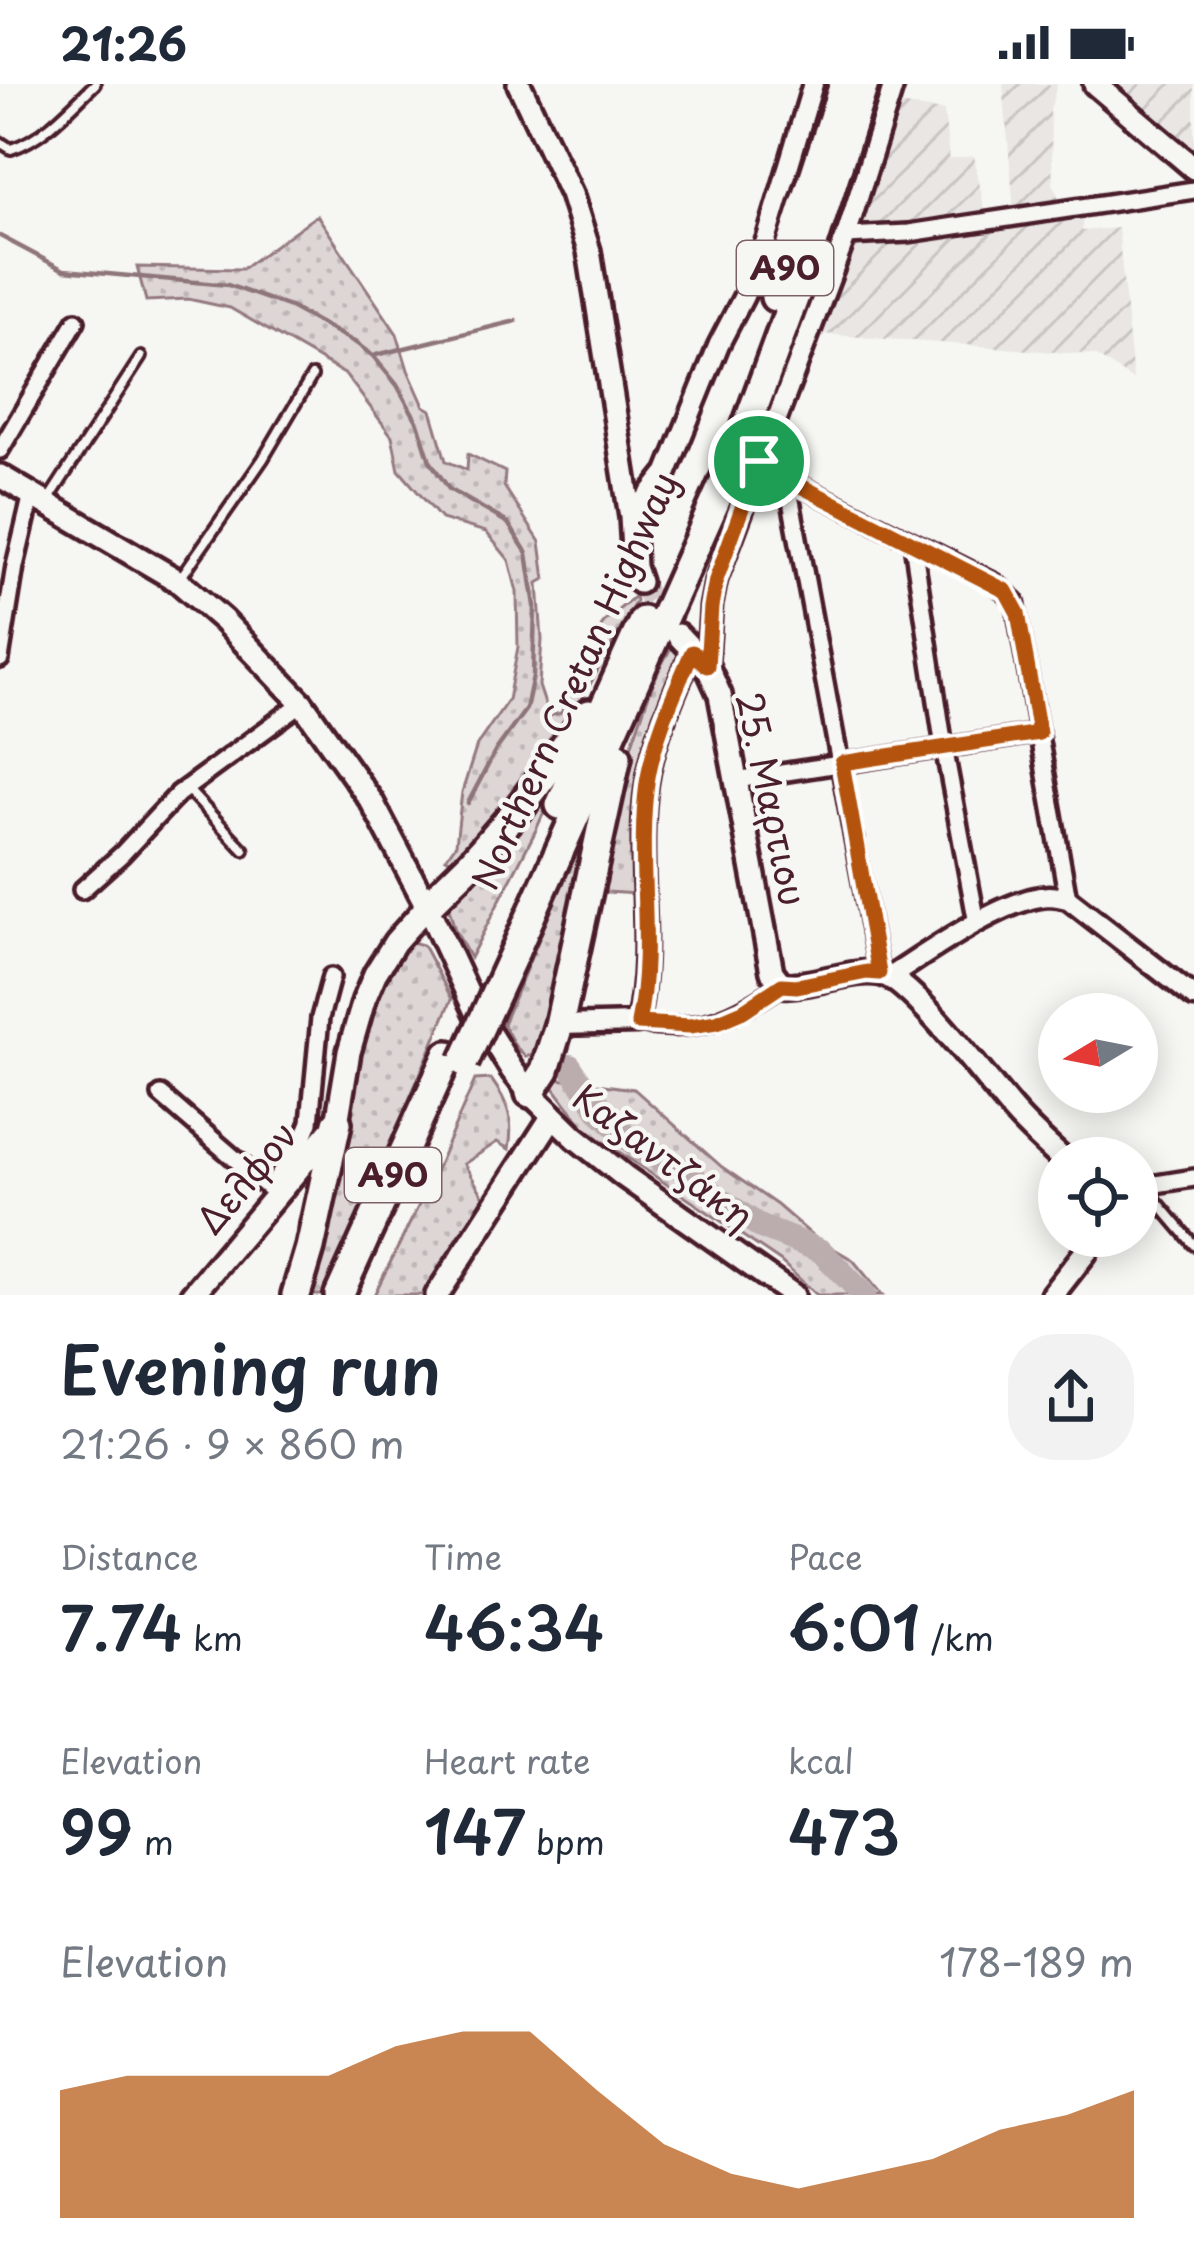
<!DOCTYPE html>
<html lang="en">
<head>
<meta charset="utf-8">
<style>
	body { margin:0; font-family:"Playpen Sans",sans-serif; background:#f2f2f3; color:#1f2937; height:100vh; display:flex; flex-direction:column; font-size:45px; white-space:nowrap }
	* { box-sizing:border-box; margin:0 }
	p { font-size:39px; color:#747a83 }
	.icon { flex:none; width:66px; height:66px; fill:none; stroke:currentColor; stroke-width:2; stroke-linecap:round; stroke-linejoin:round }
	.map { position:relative; height:1211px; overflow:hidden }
	.drawer { display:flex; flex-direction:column; background:#fff; flex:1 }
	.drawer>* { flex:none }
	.needle { width:78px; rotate:260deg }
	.tools { position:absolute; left:1038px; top:909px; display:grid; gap:24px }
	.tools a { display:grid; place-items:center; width:120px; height:120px; border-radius:50%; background:#fff; box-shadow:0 6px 30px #0003; font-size:60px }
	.pin { position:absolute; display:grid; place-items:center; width:102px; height:102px; color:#fff; margin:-51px; border:6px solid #fff; border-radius:50%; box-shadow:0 3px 12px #0007 }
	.round { display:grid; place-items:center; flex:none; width:126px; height:126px; border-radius:48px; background:#f2f2f3 }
	.summary { display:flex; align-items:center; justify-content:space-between; height:204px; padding:0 60px }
	h1 { font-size:66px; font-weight:600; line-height:90px }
	.figures { display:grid; grid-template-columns:repeat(3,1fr); gap:18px; height:204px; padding:12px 60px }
	.figures div { display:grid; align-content:center }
	.figures b { font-size:60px; font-weight:600 }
	.figures small { font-size:33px; font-weight:400 }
	.figures p { font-size:33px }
	.chart { height:336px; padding:24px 60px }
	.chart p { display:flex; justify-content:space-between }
	.chart svg { width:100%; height:216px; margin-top:12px; fill:#b45309; opacity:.7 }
	.status { display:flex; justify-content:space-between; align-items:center; height:84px; padding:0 60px; background:#fff; direction:ltr }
	.status svg { height:33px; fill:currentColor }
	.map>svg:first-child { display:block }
</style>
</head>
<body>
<div class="status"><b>21:26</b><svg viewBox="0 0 49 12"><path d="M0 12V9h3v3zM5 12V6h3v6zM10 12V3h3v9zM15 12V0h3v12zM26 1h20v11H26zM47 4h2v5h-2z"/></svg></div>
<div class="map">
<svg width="1194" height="1211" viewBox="0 0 1194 1211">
	<defs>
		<pattern id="industrial-furrows" width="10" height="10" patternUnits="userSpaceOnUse" patternTransform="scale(3)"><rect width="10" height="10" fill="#e9e6e3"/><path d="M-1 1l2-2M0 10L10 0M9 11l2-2" fill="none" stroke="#c9c5c3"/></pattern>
		<pattern id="grass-dots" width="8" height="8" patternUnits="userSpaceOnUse" patternTransform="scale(3)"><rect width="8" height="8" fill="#ddd6d5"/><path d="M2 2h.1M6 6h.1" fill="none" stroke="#bfb7b7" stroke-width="1.8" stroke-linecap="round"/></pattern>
	</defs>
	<rect width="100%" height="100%" fill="#f6f6f2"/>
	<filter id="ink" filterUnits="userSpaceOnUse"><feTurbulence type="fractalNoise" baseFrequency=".00833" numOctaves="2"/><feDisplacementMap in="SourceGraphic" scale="24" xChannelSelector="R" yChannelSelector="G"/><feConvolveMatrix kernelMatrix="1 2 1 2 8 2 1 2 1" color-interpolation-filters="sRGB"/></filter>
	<g filter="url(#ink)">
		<!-- industrial -->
		<g fill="url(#industrial-furrows)">
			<path d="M1003,0H1057L1050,26L1053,99L1063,126L1083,122L1082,147L1118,144L1133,296L1095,271L810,249L888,22L898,21L944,27L949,75L974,72L986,134L1012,131L1013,114Z"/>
			<path d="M1095,0H1194V82Z"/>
		</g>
		<!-- grass -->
		<g fill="url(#grass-dots)" stroke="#947a80" stroke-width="3">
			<path d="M317,131L397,250L408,286L424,322L431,326L446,377L467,386L468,370L505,388L504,402L540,458L545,495L538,499L542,556L539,602L549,632L561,629L584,574L604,538L635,512L636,517L549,675L457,780L446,774L456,760L462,708L477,661L508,616L518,563L517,508L509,476L486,448L441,435L399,386L392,352L346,291L230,224L188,215L146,217L137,183L242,185Z"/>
			<path d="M674,560L684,574L644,667L637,748V810L591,807C605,749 620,693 640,636C649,610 658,582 674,560Z"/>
			<path d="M568,674L536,746L470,874L455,846L448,821Z"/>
			<path d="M597,718L550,942L538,967L526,973L515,962L503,940Z"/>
			<path d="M412,858L423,861L452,915L326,1211H301C312,1162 323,1113 334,1065C347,1005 362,897 412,858Z"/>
			<path d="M550,994L634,1005L722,1083L777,1121L814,1153L853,1176L882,1211H817L780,1177L585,1045L551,1000Z"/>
			<path d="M491,995C509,1020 514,1036 509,1065L497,1058L464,1080L484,1113L423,1211H374L431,1097L475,996Z"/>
		</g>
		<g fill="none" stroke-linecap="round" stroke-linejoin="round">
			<!-- stream -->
			<g stroke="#8e747a" stroke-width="4.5">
				<path d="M0,152L64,186L228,201L290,223L356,259L373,272L397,301L418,339L430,377L449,405L508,439L527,469L535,522L533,592L526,625L496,666L468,719"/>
				<path d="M376,271L516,237"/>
			</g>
			<!-- river -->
			<path stroke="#bbadae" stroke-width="24" d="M570,982L600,1028L642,1067L682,1085L721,1116L761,1143L821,1167L864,1211"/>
			<!-- secondary-tunnel -->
			<path stroke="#d4cbca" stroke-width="21" stroke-dasharray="21 10" stroke-linecap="butt" d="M639,498L670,541"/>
			<!-- service casing -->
			<g stroke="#4a1f2b" stroke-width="16">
				<g id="service">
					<path d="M0,58L11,65C43,55 71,23 95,0"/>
					<path d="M47,418L141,273"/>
					<path d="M179,496L263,375L312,292"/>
					<path d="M188,706L244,766"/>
					<path d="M1144,1102L1194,1161"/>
				</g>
			</g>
			<!-- minor casing -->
			<g stroke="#4a1f2b" stroke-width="24">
				<g id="minor">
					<path d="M846,152L909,149L1194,106"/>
					<path d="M0,366L76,237"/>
					<path d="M759,377L787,395L879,889"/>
					<path d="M787,395L995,499L1015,517L1068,815"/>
					<path d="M913,460L944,663L977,839"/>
					<path d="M0,575L15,482L32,410"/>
					<path d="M736,696L1039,649"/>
					<path d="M82,806L122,770L178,710L302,619"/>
					<path d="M637,939C700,950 731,935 782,901"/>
					<path d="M161,1011L277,1111"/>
					<path d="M1137,1103L1194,1094"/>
					<path d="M270,1104L304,1053L310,1038L320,934L331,893"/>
				</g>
			</g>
			<!-- tertiary casing -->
			<g stroke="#4a1f2b" stroke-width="27">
				<g id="tertiary">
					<path d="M631,433L667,388L719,260L744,212L767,154L813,0"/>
					<path d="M707,582L711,522L716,496L846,152L894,0"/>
					<path d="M890,893C929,868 1004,814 1049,812C1056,812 1062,814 1068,815L1194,913"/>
					<path d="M559,941L637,939C655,859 635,779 647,699C654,653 674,610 692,568"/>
				</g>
			</g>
			<!-- secondary casing -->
			<g stroke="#4a1f2b" stroke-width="30">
				<g id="secondary">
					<path d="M519,0L571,110L589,167L631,433L634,483L639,498"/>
					<path d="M1095,0L1194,84"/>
					<path d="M0,392L178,497L223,536L302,619L372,718L427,822L476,928L512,986L530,1009L575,1053L624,1092L793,1211"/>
					<path d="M678,551L707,582L720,611L772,888L782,901C814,903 854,883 882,890C913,898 989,1000 1015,1029C1029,1045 1045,1059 1061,1074"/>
					<path d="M192,1211L337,1039L349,968L364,916L375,890L395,858L427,822"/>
					<path d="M437,1211L552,1033"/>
					<path d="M1052,1211L1085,1169L1094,1152"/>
				</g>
			</g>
			<!-- motorway casing -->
			<g stroke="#4a1f2b" stroke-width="36">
				<g id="motorway">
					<path d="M775,213L844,0"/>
					<path d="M560,721L643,537"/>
					<path d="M427,822L471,779L521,722L589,630"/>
					<path d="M515,867L737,369L807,179L864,0"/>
					<path d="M530,1009L545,986L559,941L617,672"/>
					<path d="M296,1211L310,1164L337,1039"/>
					<path d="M339,1211L448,971"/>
				</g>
			</g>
			<!-- service -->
			<use href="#service" stroke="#f6f6f2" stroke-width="8"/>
			<!-- minor -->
			<use href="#minor" stroke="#f6f6f2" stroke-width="15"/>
			<!-- tertiary -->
			<use href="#tertiary" stroke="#f6f6f2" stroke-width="18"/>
			<!-- secondary -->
			<use href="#secondary" stroke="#f6f6f2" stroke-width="21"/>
			<!-- motorway -->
			<use href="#motorway" stroke="#f6f6f2" stroke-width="27"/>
			<!-- motorway-bridge casing -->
			<g stroke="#4a1f2b" stroke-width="36" stroke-linecap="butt">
				<path id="motorway-bridge" d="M464,978L515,867"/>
			</g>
			<!-- motorway-bridge -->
			<use href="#motorway-bridge" stroke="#f6f6f2" stroke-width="27"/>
		</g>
	</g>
	<g fill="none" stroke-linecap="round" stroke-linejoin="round" filter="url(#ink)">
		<!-- route casing -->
		<g stroke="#fff" stroke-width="24">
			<path id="route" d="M759,377L787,395L1006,507L1018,529L1039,649L842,679L879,889L867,888L797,902L782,901L743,927L717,938L690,942L638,939C655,860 636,779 647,699C654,653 674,610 692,568L707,582L711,523L716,496Z"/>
		</g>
		<!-- route -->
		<use href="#route" stroke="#b45309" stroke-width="15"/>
	</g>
	<g text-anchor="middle" stroke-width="9" stroke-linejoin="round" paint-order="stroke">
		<!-- shield labels -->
		<g fill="#f6f6f2" stroke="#7e6067" stroke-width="3">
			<rect x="737" y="157" width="96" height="54" rx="9"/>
			<rect x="345" y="1064" width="96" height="54" rx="9"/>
		</g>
		<g font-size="33" font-weight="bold" fill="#4a1f2b">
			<text x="785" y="196">Α90</text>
			<text x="393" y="1103">Α90</text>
		</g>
		<!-- street labels -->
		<g font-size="36" fill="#4a1f2b" stroke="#f6f6f2">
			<text transform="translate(575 597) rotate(-66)" y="13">Northern Cretan Highway</text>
			<text transform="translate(771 715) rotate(78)" y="13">25. Μαρτιου</text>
			<text transform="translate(663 1073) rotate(37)" y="13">Καζαντζάκη</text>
			<text transform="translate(247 1094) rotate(-50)" y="13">Δελφον</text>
		</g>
	</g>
</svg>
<div class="tools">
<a><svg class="needle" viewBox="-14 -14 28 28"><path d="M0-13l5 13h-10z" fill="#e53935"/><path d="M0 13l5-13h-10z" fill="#747a83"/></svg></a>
<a><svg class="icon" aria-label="locate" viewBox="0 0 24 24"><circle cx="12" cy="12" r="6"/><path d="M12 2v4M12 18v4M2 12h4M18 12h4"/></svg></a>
</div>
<div class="pin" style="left:759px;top:377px;background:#1e9e55"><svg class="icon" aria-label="arrive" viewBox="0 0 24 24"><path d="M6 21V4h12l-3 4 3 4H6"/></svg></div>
</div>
<section class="drawer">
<div class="summary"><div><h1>Evening run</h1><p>21:26 · 9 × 860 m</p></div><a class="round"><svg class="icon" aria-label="share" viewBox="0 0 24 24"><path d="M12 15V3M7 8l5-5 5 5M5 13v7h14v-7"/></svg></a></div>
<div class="figures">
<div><p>Distance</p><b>7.74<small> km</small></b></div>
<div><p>Time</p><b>46:34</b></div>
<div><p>Pace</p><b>6:01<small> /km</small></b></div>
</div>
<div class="figures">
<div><p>Elevation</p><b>99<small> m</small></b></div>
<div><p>Heart rate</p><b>147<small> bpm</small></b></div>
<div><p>kcal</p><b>473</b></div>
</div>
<div class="chart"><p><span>Elevation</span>178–189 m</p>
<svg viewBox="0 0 160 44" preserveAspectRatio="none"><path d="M0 44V18L10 15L20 15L30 15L40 15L50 9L60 6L70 6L80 18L90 29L100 35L110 38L120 35L130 32L140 26L150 23L160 18V44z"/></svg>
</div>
</section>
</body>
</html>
